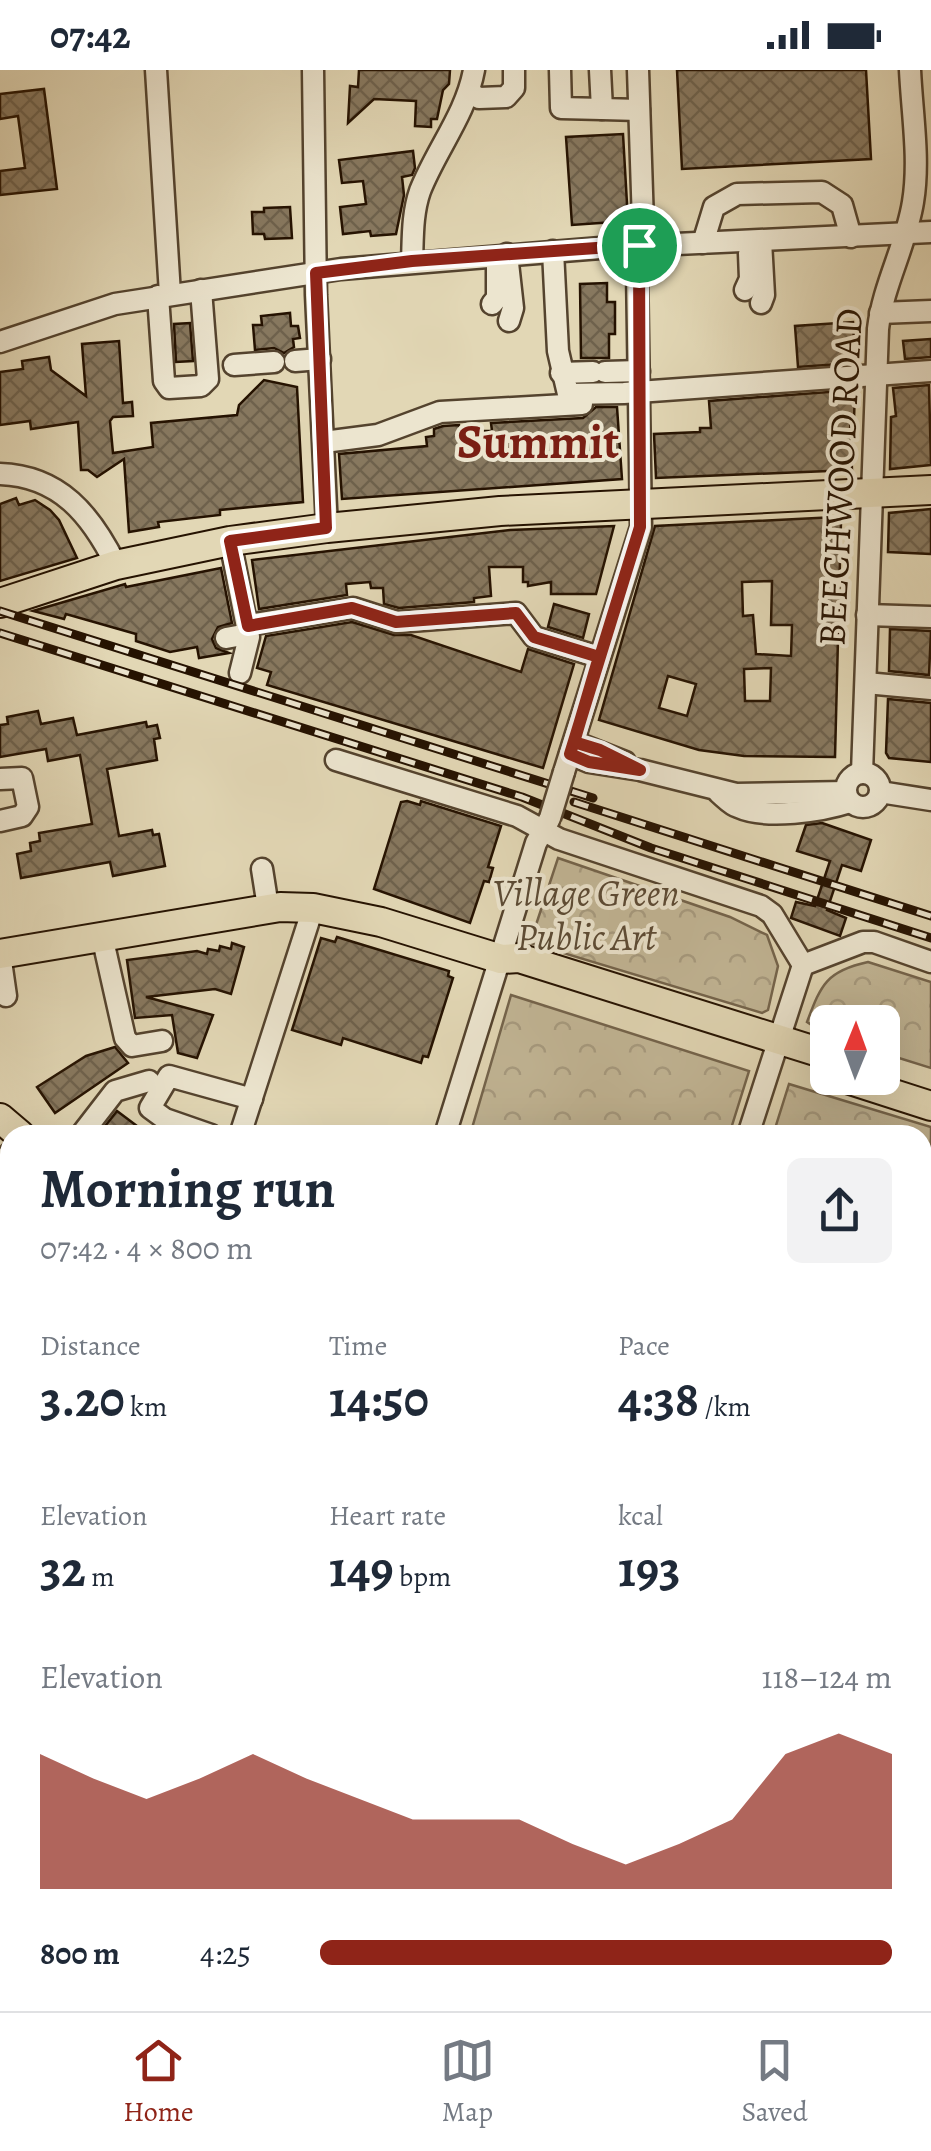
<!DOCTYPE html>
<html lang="en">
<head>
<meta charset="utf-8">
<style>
	body { margin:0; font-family:Alegreya,serif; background:#f2f2f3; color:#1f2937; height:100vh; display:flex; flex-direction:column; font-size:38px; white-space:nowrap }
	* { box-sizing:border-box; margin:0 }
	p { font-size:32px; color:#747a83 }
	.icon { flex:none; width:55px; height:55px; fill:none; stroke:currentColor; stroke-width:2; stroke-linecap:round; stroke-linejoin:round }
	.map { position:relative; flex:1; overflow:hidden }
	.panel { position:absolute; left:0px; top:1055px; width:932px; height:888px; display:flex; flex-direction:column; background:#fff; border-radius:30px 30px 0 0; box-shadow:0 10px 40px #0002 }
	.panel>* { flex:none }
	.needle { width:65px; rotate:1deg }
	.fabs { position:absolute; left:810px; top:935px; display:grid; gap:20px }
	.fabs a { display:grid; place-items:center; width:90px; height:90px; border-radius:15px; background:#fff; box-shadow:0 10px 40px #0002; font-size:50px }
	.pin { position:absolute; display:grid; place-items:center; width:85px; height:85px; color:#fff; margin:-42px; border:5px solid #fff; border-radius:50%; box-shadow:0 2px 10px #0007 }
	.round { display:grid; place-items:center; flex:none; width:105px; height:105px; border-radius:15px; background:#f2f2f3 }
	.headline { display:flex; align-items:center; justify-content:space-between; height:170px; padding:0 40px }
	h1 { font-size:55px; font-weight:700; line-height:75px }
	.stats { display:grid; grid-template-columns:repeat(3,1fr); gap:15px; height:170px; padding:10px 40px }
	.stats div { display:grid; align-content:center }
	.stats b { font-size:50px; font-weight:700 }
	.stats small { font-size:28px; font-weight:400 }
	.stats p { font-size:28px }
	.chart { height:280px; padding:20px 40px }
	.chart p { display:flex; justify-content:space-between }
	.chart svg { width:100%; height:180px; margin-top:10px; fill:#8f2418; opacity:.7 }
	ul { padding:0 40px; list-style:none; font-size:32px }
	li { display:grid; grid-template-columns:160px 120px 1fr; align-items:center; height:75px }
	li i { height:25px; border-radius:12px; background:#8f2418 }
	.status { display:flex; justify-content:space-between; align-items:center; height:70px; padding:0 50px; background:#fff; direction:ltr }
	.status svg { height:28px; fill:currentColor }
	.tab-bar { display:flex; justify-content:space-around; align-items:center; height:140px; border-top:2px solid #e0e1e3; background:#fff; font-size:28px; color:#747a83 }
	.tab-bar a { display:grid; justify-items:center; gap:5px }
	.tab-bar .on { color:#8f2418 }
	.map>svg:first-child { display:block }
</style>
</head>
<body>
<div class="status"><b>07:42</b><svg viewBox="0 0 49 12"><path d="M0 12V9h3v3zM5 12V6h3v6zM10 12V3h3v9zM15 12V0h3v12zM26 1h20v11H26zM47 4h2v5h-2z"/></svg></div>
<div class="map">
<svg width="931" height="1941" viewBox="0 0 931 1941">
	<defs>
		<pattern id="park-crowns" width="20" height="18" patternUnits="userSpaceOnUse" patternTransform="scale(2.5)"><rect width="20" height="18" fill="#c2b696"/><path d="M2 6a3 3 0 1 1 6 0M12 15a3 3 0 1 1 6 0" fill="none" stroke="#a79b80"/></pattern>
		<pattern id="building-cross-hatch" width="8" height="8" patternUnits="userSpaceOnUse" patternTransform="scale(2.5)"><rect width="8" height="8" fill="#87785f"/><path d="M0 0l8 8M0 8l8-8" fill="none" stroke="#6e614c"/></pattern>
	</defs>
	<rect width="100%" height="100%" fill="#e2d7b5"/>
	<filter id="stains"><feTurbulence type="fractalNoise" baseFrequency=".002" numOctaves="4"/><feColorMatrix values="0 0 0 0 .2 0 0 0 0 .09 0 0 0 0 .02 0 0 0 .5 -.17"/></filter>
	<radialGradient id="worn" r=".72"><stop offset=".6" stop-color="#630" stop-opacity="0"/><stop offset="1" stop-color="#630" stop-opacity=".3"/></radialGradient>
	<!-- park -->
	<g fill="url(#park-crowns)" stroke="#74644c" stroke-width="2.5">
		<path d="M558,788L730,847L767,865L778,896L768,940L762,943L530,873Z"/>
		<path d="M868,892L931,912V998L883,983L882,952H828L827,965L807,952C821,915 826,901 868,892Z"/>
		<path d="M511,925L749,1001L729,1065H470Z"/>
		<path d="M789,1014L931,1057V1344L922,1342V1065H773Z"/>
	</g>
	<!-- building -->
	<g fill="url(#building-cross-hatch)" stroke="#251201" stroke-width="2.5" fill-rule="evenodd">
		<path d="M359,0H450L449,14L443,20L437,49H431V57L415,56L416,31L374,29L348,53L350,16L358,17Z"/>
		<path d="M677,0H866L871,89L682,99Z"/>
		<path d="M44,19L57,119L0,125V101L25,98L18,46L0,49V24Z"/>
		<path d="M623,64L628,151L572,155L566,67Z"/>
		<path d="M413,81L415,98L412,105L402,107L404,125L396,164L371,166L370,161L343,164L340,137L366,134L363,111L342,113L339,90Z"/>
		<path d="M290,137L292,168L265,169L264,164H253L252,142H264V138Z"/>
		<path d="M607,213V232H615V264H609V288H581L580,214Z"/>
		<path d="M290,243L291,256H298L300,268L293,269L294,277L284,283L274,278L255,280L253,255H262L261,246Z"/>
		<path d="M853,252L855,293L798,297L795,256Z"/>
		<path d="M190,253L193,291L176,292L174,254Z"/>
		<path d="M931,269V287L905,289L903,271Z"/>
		<path d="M119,271L123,333L132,332L133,346L113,347L110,351L113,383L153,377L151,353L237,345L239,335L264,310L297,317L303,432L220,440V445L158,452L159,457L129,462L124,389L97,407L88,400H81L78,352L31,359L30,351L0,355V302L23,299L22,291L49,287L51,300L86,326L82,274Z"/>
		<path d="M929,315L931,395L890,399L891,347L896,346L893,318Z"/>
		<path d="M855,320L854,349H850L852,400L656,408L654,364L700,362V358H711L709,331Z"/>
		<path d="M596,337H617L622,409L342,429L339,384L427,376L426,367L434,366V359L443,356L459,355L461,375L486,373L485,361H492L491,353L583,348Z"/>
		<path d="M16,428L19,435L35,430L50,440L59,450L77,488L0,511V434Z"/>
		<path d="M931,439V484L888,482L889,443Z"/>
		<path d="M836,447L841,451L835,687L744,686L699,680L599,650L655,456ZM772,511L771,555H792L791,586L756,584L753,545L743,546L742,512ZM771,598L770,631H745L744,599ZM668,606L696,614L687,646L659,638Z"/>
		<path d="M614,456L596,524H551V512L528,516V512H523V497H489L491,526L474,528V532L399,538L384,534L383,518H371L370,512L346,514L347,525L259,539L252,490L510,460Z"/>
		<path d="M221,498L232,553L218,557L212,569L216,578L229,583L199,588L197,577L170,582L136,571V564L66,544L64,549L33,541L125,514L126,517Z"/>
		<path d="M554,534L589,544L583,568L548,557Z"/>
		<path d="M352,552L394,565H411L521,602L528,579L574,594L543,698L267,615L271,602L257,598L266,566Z"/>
		<path d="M890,559L931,561L929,605L889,601Z"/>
		<path d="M888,629L931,633V692L889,688L886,683Z"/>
		<path d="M38,641L41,654L73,648L77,665L146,652L147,657L157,655L160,668L154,669L157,690L107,699L119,766L152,760L153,765L159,764L165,796L113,806L110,792L21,808L17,784L31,781L30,773L40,771L39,763L92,754L80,685L48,691L46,679L0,687V655L8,654L7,647Z"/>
		<path d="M407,731L420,735L421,731L501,756L488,797L493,798L489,812L484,811L470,853L374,819L401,732Z"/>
		<path d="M822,753L871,770L861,801L842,795L827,840L846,848L840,866L791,848L796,832L815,836L830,791L797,781L806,755Z"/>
		<path d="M337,867L449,901L448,906L453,908L428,987L423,986L421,993L343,968L341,975L292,960L321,868L335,872Z"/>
		<path d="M232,873L244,877L231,924L215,919L146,927L213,945L197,988L178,983L172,945L135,948L127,890L197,881L207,884L208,879L219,881L220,876L231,879Z"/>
		<path d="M115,977L128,993L55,1043L37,1017L86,986Z"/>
		<path d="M117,1041L149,1065H98Z"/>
	</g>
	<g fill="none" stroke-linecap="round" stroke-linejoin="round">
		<!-- minor casing -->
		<g stroke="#54432e" stroke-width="25">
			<g id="minor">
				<path d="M156,0L170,224"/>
				<path d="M313,0L316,225L327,458"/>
				<path d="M560,0L561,38L602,39"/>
				<path d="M600,0L602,39L639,40"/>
				<path d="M470,23L479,28L506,27L514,18V0"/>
				<path d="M703,173L714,137L737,124L822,122L842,135L851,167"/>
				<path d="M553,181L558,281L568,324L624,323L931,301"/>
				<path d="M507,184L513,238L509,251"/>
				<path d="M412,191C413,168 412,144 420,121C436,80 466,44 474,0"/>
				<path d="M745,220L750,209L749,183"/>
				<path d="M158,226L164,311L169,318L201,316L208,309L201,220"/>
				<path d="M761,233L764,225L761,171"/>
				<path d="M492,234L497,228V187"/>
				<path d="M880,243L931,241"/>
				<path d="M0,272L115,234L341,199L613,177L931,162"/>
				<path d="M295,291L320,289"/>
				<path d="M234,295L274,292"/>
				<path d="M605,302L639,301"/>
				<path d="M561,303L593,302"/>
				<path d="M324,372L378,365L440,342L582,334"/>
				<path d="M0,404C60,406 91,445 116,495"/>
				<path d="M230,471L249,567L240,603"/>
				<path d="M867,545L931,547"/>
				<path d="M248,555L353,538L397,552L516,543L534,567L599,587"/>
				<path d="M226,568L248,564"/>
				<path d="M866,613L931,619"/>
				<path d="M574,672L625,692"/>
				<path d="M570,684L589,692L640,700L736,724L846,722"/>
				<path d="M336,690L517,746L559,769L761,836L772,844L803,895"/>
				<path d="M564,702L641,457L637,199L643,153L638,0"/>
				<circle cx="863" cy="720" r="17"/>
				<path d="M862,703L878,259C883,215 906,176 913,132C920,90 912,43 910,0"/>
				<path d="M0,709L22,708L28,737L22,746L0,751"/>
				<path d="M880,722L931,730"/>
				<path d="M719,723C725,728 731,735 738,737C766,750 822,741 850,732"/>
				<path d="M262,799L268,837"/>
				<path d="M102,866L125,968L132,976L162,971"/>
				<path d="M0,884L6,926"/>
				<path d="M803,895L863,872H874L931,892"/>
				<path d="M81,1065L115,1021L149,1011"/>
				<path d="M211,1065L165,1049L150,1038L169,1006L252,1029"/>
				<path d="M240,1065L313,838"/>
				<path d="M445,1065L536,773L549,750"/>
				<path d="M748,1065L803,895"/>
				<path d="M0,1095L10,1083"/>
				<path d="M0,1118L10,1105"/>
				<path d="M0,1207L10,1216"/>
				<path d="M0,1348L10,1339"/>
				<path d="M922,1463L931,1448"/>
				<path d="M0,1515L10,1503"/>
				<path d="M922,1537L931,1527"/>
				<path d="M922,1596L931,1585"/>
				<path d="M0,1908L10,1895"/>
				<path d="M287,1941L376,1932"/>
				<path d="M568,1941L570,1932"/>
				<path d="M922,1941L931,1930"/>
			</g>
		</g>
		<!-- major casing -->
		<g stroke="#251201" stroke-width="32">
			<g id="major">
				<path d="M0,533L116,495L230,471L327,458L500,441L931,420"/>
				<path d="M0,884L280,837L313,838L381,852L501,889L519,888L828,985"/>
				<path d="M844,1008L931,1036"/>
				<path d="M0,1048L20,1065"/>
				<path d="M922,1774L931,1781"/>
			</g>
		</g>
		<!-- minor -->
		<use href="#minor" stroke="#ece5cf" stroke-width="20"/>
		<!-- major -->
		<use href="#major" stroke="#e2d7b5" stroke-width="28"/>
		<!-- rail casing -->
		<g stroke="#251201" stroke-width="9">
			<g id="rail">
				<path d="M0,541L593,728"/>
				<path d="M0,563L522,727L651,778L931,868"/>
				<path d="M574,732L931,846"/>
			</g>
		</g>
		<!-- rail -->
		<use href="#rail" stroke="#ece5cf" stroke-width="5" stroke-dasharray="15" stroke-linecap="butt"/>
		<!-- minor-bridge casing -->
		<g stroke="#54432e" stroke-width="25" stroke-linecap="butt">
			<path id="minor-bridge" d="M550,748L564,702"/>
		</g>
		<!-- minor-bridge -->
		<use href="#minor-bridge" stroke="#ece5cf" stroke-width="20"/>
	</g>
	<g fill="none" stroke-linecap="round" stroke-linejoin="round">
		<!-- route casing -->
		<g stroke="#fff" stroke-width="20">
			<path id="route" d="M639,175L640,457L570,684L589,692L640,700L600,680L574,672L599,587L534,567L516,543L396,552L352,538L248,556L230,471L326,458L316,203L412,191L639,175"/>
		</g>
		<!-- route -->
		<use href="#route" stroke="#8f2418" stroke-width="12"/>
	</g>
	<g text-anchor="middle" stroke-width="8" stroke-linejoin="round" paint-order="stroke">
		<!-- street labels -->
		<g font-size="38" fill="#251201" stroke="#ece5cf">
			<text transform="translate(840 407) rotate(-87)" y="13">BEECHWOOD ROAD</text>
		</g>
		<!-- park labels -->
		<g font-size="38" font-style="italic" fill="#5c4b35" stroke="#ece5cf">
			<text x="586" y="836">Village Green<tspan x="586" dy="44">Public Art</tspan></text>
		</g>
		<!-- district labels -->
		<g font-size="48" font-weight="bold" fill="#7a1f14" stroke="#ece5cf">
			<text x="538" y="388">Summit</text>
		</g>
	</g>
	<rect width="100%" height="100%" filter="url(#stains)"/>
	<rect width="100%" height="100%" fill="url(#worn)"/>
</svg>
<div class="fabs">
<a><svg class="needle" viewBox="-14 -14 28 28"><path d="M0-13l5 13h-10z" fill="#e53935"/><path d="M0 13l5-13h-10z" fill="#747a83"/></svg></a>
</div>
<div class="pin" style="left:639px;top:175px;background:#1e9e55"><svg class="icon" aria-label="arrive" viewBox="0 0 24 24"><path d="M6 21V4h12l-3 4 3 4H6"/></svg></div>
<section class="panel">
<div class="headline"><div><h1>Morning run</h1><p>07:42 · 4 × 800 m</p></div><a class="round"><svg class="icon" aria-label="share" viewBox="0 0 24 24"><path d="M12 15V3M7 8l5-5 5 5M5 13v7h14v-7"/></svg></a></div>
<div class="stats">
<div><p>Distance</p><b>3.20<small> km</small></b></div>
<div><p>Time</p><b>14:50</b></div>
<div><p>Pace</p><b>4:38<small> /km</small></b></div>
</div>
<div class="stats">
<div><p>Elevation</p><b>32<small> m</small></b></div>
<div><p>Heart rate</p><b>149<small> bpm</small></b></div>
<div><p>kcal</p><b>193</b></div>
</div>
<div class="chart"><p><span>Elevation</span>118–124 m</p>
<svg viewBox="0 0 160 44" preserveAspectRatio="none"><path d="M0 44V11L10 17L20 22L30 17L40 11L50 17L60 22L70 27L80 27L90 27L100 33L110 38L120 33L130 27L140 11L150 6L160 11V44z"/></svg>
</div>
<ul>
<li><b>800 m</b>4:25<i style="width:100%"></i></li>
</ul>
</section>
</div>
<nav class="tab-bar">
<a class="on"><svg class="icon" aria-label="home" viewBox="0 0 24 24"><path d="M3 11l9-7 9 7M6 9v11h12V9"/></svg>Home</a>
<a><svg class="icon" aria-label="map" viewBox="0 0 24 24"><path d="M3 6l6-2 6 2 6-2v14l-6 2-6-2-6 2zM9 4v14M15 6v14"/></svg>Map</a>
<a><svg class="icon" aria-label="saved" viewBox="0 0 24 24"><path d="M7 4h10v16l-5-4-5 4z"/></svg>Saved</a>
</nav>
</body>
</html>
